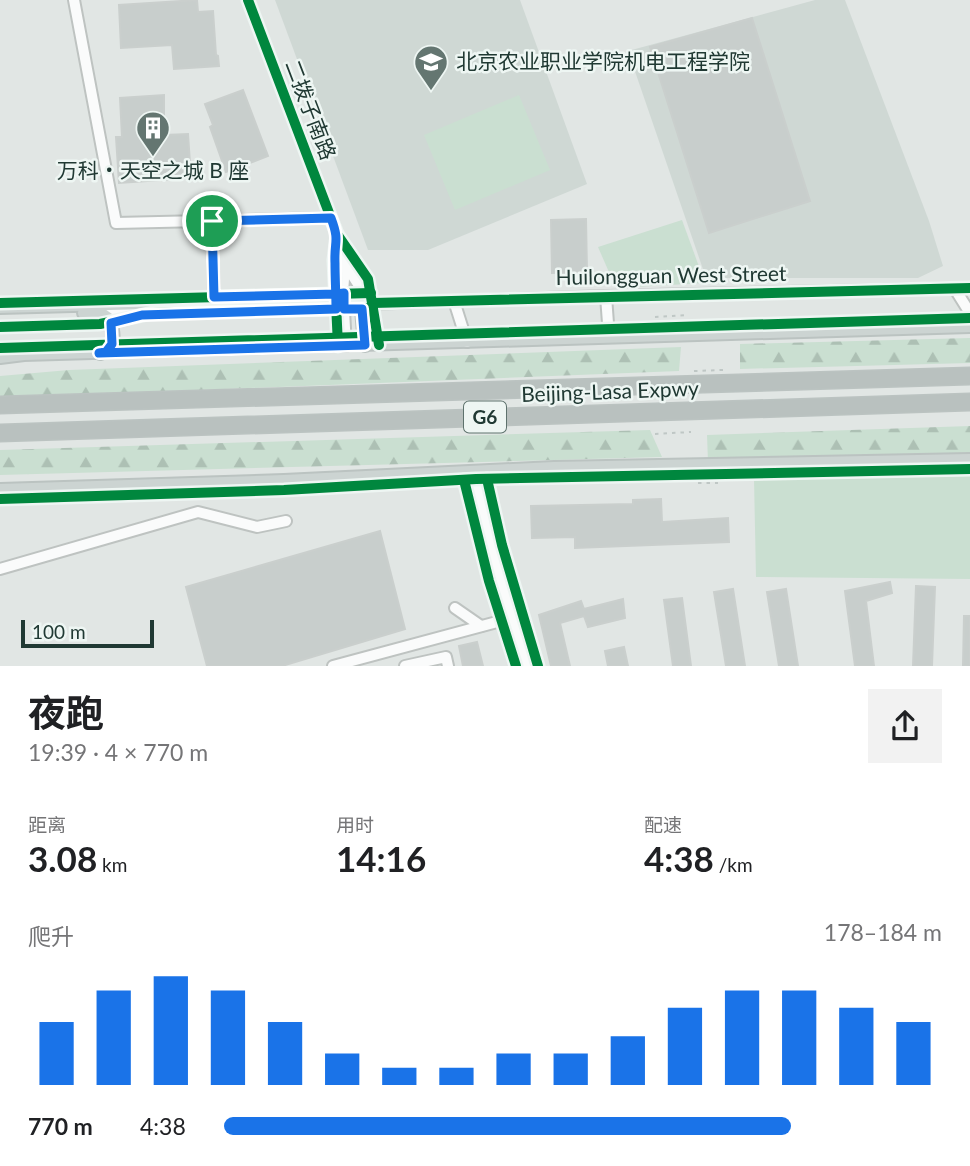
<!DOCTYPE html>
<html lang="zh">
<head>
<meta charset="utf-8">
<style>
	body { margin:0; font-family:Lato,"Noto Sans SC",sans-serif; background:#f2f2f2; color:#202124; height:100vh; display:flex; flex-direction:column; font-size:26px; white-space:nowrap }
	* { box-sizing:border-box; margin:0 }
	p { font-size:23px; color:#757577 }
	.icon { flex:none; width:38px; height:38px; fill:none; stroke:currentColor; stroke-width:2; stroke-linecap:round; stroke-linejoin:round }
	.map { position:relative; height:666px; overflow:hidden }
	.side { display:flex; flex-direction:column; background:#fff; flex:1 }
	.side>* { flex:none }
	.scale { position:absolute; left:21px; bottom:18px; width:133px; box-sizing:border-box; padding-left:7px; border:4px solid #203933; border-top:0; font-size:19px; line-height:24px; white-space:nowrap; color:#203933; -webkit-text-stroke:5px #eef6f3; paint-order:stroke }
	.pin { position:absolute; display:grid; place-items:center; width:60px; height:60px; color:#fff; margin:-30px; border:4px solid #fff; border-radius:50%; box-shadow:0 2px 7px #0007 }
	.round { display:grid; place-items:center; flex:none; width:74px; height:74px; border-radius:0px; background:#f2f2f2 }
	.summary { display:flex; align-items:center; justify-content:space-between; height:119px; padding:0 28px }
	h1 { font-size:38px; font-weight:700; line-height:52px }
	.figures { display:grid; grid-template-columns:repeat(3,1fr); gap:10px; height:119px; padding:7px 28px }
	.figures div { display:grid; align-content:center }
	.figures b { font-size:35px; font-weight:700 }
	.figures small { font-size:19px; font-weight:400 }
	.figures p { font-size:19px }
	.chart { height:196px; padding:14px 28px }
	.chart p { display:flex; justify-content:space-between }
	.chart svg { width:100%; height:126px; margin-top:7px; stroke:#1a73e8; stroke-width:6 }
	ul { padding:0 28px; list-style:none; font-size:23px }
	li { display:grid; grid-template-columns:112px 84px 1fr; align-items:center; height:52px }
	li i { height:18px; border-radius:9px; background:#1a73e8 }
	.map>svg:first-child { display:block }
</style>
</head>
<body>
<div class="map">
<svg width="970" height="666" viewBox="0 0 970 666">
	<defs>
		<pattern id="forest-firs" width="22" height="20" patternUnits="userSpaceOnUse" patternTransform="scale(1.75)"><rect width="22" height="20" fill="#cadfd1"/><path d="M5 1l3.5 6h-7zM16 11l3.5 6h-7z" fill="#adc0b4"/></pattern>
	</defs>
	<rect width="100%" height="100%" fill="#e1e6e4"/>
	<!-- built -->
	<g fill="#cfd8d4">
		<path d="M275,0H520L587,184L428,250H368Z"/>
		<path d="M815,0H845L929,221L943,266L918,278H706L628,51Z"/>
	</g>
	<!-- green -->
	<g fill="#cadfd1">
		<path d="M519,95L550,170L455,210L424,135Z"/>
		<path d="M682,220L705,283L616,288L598,247Z"/>
		<path d="M970,475V579L756,577L754,479Z"/>
	</g>
	<!-- forest -->
	<g fill="url(#forest-firs)">
		<path d="M970,338V363L740,369V344Z"/>
		<path d="M681,347L679,371L0,398V376L69,370Z"/>
		<path d="M970,426V453L708,462L707,435Z"/>
		<path d="M650,430L662,457L0,475V450Z"/>
	</g>
	<!-- building -->
	<g fill="#c8cecc" stroke="#cacfcd" stroke-width="2">
		<path d="M197,0L198,12L213,11L216,55L218,56L219,66L174,69L172,45L121,48L119,5Z"/>
		<path d="M752,18L810,201L709,233L650,47Z"/>
		<path d="M243,90L268,156L226,172L210,127L213,125L205,104Z"/>
		<path d="M164,95V135L188,134L191,178L119,183L116,137H122L120,98Z"/>
		<path d="M586,219L587,272L552,273L551,220Z"/>
		<path d="M661,499L662,522L728,518L729,542L575,548V537L532,538L531,506L633,504V500Z"/>
		<path d="M380,531L405,629L282,666H207L186,587Z"/>
		<path d="M890,582L892,593L866,601L874,666H855L845,591Z"/>
		<path d="M916,586L935,587L932,666H913Z"/>
		<path d="M733,589L745,666H726L714,592Z"/>
		<path d="M786,589L798,666H779L767,592Z"/>
		<path d="M682,598L691,666H673L664,600Z"/>
		<path d="M623,599L625,618L588,627L584,616L560,623L570,666H551L539,615L581,601L584,609Z"/>
		<path d="M964,616H970V666H963Z"/>
		<path d="M477,642L483,666H463L459,646Z"/>
		<path d="M624,647L628,666H608L605,651Z"/>
	</g>
	<g fill="none" stroke-linecap="round" stroke-linejoin="round">
		<!-- minor casing -->
		<g stroke="#bec3c1" stroke-width="14">
			<g id="minor">
				<path d="M74,0L116,223L331,218"/>
				<path d="M248,0L337,234L347,267L358,284L361,297L367,300"/>
				<path d="M212,221L214,301"/>
				<path d="M345,265L343,293L346,346"/>
				<path d="M955,289L970,313"/>
				<path d="M606,296L609,337"/>
				<path d="M454,301L467,342"/>
				<path d="M98,313L606,296L970,288"/>
				<path d="M474,471L491,546L527,666"/>
				<path d="M0,569L198,512L257,527L286,521"/>
				<path d="M455,608L481,626"/>
				<path d="M333,666L512,618"/>
				<path d="M405,666L446,657L448,666"/>
			</g>
		</g>
		<!-- major casing -->
		<g stroke="#bbc3c1" stroke-width="16">
			<g id="major">
				<path d="M0,307L361,297L365,345"/>
				<path d="M84,313H100L110,320C113,333 117,350 100,353"/>
				<path d="M0,357L24,354L970,326"/>
				<path d="M0,490L284,481L554,468L970,460"/>
			</g>
		</g>
		<!-- highway casing -->
		<g stroke="#bbc3c1" stroke-width="19">
			<g id="highway">
				<path d="M0,405L970,376"/>
				<path d="M0,433L970,402"/>
			</g>
		</g>
		<!-- path -->
		<g stroke="#bfc7c5" stroke-width="2" stroke-dasharray="3.5 5" stroke-linecap="butt">
			<path d="M655,317L687,315"/>
			<path d="M694,371L723,370"/>
			<path d="M655,434L691,432"/>
			<path d="M698,483H718"/>
		</g>
		<!-- minor -->
		<use href="#minor" stroke="#fafbfb" stroke-width="10"/>
		<!-- major -->
		<use href="#major" stroke="#ccd4d2" stroke-width="12"/>
		<!-- highway -->
		<use href="#highway" stroke="#b9c1bf" stroke-width="16"/>
		<!-- cycleway casing -->
		<g stroke="#eef6f3" stroke-width="15">
			<g id="cycleway">
				<path d="M248,0L337,234L368,279L379,345"/>
				<path d="M337,234L334,260L338,346"/>
				<path d="M0,303L371,293"/>
				<path d="M373,303L970,288"/>
				<path d="M0,327L100,324L153,313L373,308"/>
				<path d="M0,348L970,318"/>
				<path d="M487,479L502,545L538,666"/>
				<path d="M464,480L489,581L516,666"/>
				<path d="M0,499L284,490L476,479L970,469"/>
			</g>
		</g>
		<!-- cycleway -->
		<use href="#cycleway" stroke="#00873e" stroke-width="10"/>
	</g>
	<g fill="none" stroke-linecap="round" stroke-linejoin="round">
		<!-- route casing -->
		<g stroke="#fff" stroke-width="14">
			<path id="route" d="M212,221L331,218C340,242 334,240 335,263C335,278 336,294 336,309L142,315L111,323L112,344L106,352L99,353L365,345L362,309H344V293L336,294L214,297L212,221"/>
		</g>
		<!-- route -->
		<use href="#route" stroke="#1a73e8" stroke-width="9"/>
	</g>
	<!-- icons -->
	<defs>
		<g id="university-pin" transform="scale(1.75)"><path d="M0 17L-7.5 6A9.5 9.5 0 1 1 7.5 6Z" fill="#647671" stroke="#eef6f3"/><path d="M0-5L7-2L0 1L-7-2ZM-4 1L0 2.5L4 1V4Q0 6-4 4Z" fill="#fff"/></g>
		<g id="building-pin" transform="scale(1.75)"><path d="M0 17L-7.5 6A9.5 9.5 0 1 1 7.5 6Z" fill="#647671" stroke="#eef6f3"/><path d="M-4-6H4V6H1V3H-1V6H-4ZM-2.5-4.3h1.7v1.8h-1.7ZM.8-4.3h1.7v1.8H.8ZM-2.5-1h1.7V.8h-1.7ZM.8-1h1.7V.8H.8Z" fill="#fff"/></g>
	</defs>
	<g fill-rule="evenodd">
		<use href="#university-pin" x="431" y="62"/>
		<use href="#building-pin" x="153" y="128"/>
	</g>
	<g text-anchor="middle" stroke-width="5" stroke-linejoin="round" paint-order="stroke">
		<!-- shield labels -->
		<rect fill="#eef6f3" stroke="#5e726d" stroke-width="2" x="464" y="401.5" width="42" height="31" rx="5"/>
		<g font-size="19" font-weight="bold" fill="#203933">
			<text x="485" y="424">G6</text>
		</g>
		<!-- poi labels -->
		<g font-size="21" fill="#203933" stroke="#eef6f3" text-anchor="start">
			<text x="456" y="69">北京农业职业学院机电工程学院</text>
			<text x="153" y="178" text-anchor="middle">万科・天空之城 B 座</text>
		</g>
		<!-- street labels -->
		<g font-size="21" fill="#203933" stroke="#eef6f3">
			<text transform="translate(310 110) rotate(69)" y="7">二拨子南路</text>
			<text transform="translate(671 276) rotate(-1)" y="7">Huilongguan West Street</text>
			<text transform="translate(610 392) rotate(-2)" y="7">Beijing-Lasa Expwy</text>
		</g>
	</g>
</svg>
<div class="scale">100 m</div>
<div class="pin" style="left:212px;top:221px;background:#1e9e55"><svg class="icon" aria-label="arrive" viewBox="0 0 24 24"><path d="M6 21V4h12l-3 4 3 4H6"/></svg></div>
</div>
<section class="side">
<div class="summary"><div><h1>夜跑</h1><p>19:39 · 4 × 770 m</p></div><a class="round"><svg class="icon" aria-label="share" viewBox="0 0 24 24"><path d="M12 15V3M7 8l5-5 5 5M5 13v7h14v-7"/></svg></a></div>
<div class="figures">
<div><p>距离</p><b>3.08<small> km</small></b></div>
<div><p>用时</p><b>14:16</b></div>
<div><p>配速</p><b>4:38<small> /km</small></b></div>
</div>
<div class="chart"><p><span>爬升</span>178–184 m</p>
<svg viewBox="0 0 160 44" preserveAspectRatio="none"><path d="M5 44V22M15 44V11M25 44V6M35 44V11M45 44V22M55 44V33M65 44V38M75 44V38M85 44V33M95 44V33M105 44V27M115 44V17M125 44V11M135 44V11M145 44V17M155 44V22"/></svg>
</div>
<ul>
<li><b>770 m</b>4:38<i style="width:79%"></i></li>
</ul>
</section>
</body>
</html>
